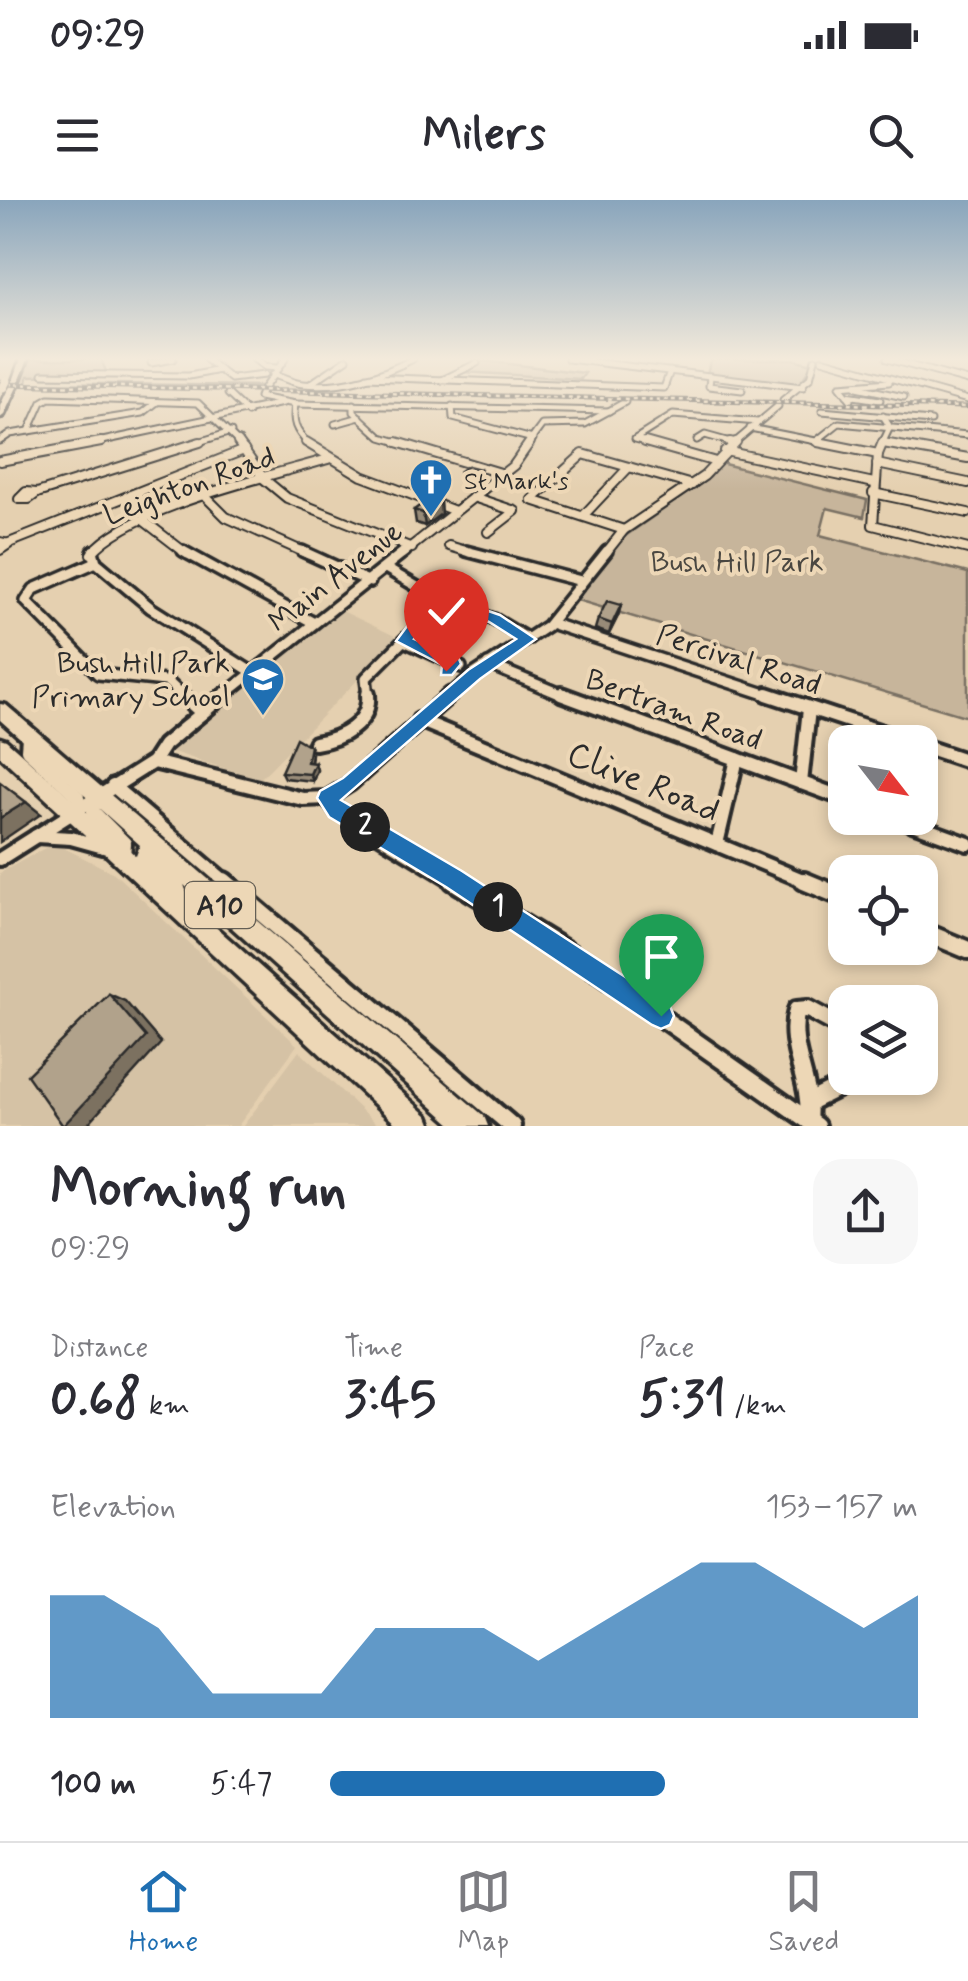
<!DOCTYPE html>
<html lang="en">
<head>
<meta charset="utf-8">
<style>
	body { margin:0; font-family:Mynerve,sans-serif; background:#f7f7f7; color:#2b2b33; height:100vh; display:flex; flex-direction:column; font-size:38px; white-space:nowrap }
	* { box-sizing:border-box; margin:0 }
	p { font-size:32px; color:#7c7c81 }
	.icon { flex:none; width:55px; height:55px; fill:none; stroke:currentColor; stroke-width:2; stroke-linecap:round; stroke-linejoin:round }
	.map { position:relative; height:926px; overflow:hidden }
	.panel { display:flex; flex-direction:column; background:#fff; flex:1 }
	.panel>* { flex:none }
	.needle { width:65px; rotate:121deg }
	.tools { position:absolute; left:828px; top:525px; display:grid; gap:20px }
	.tools a { display:grid; place-items:center; width:110px; height:110px; border-radius:20px; background:#fff; box-shadow:0 5px 15px #0003; font-size:50px }
	.pin { position:absolute; display:grid; place-items:center; width:85px; height:85px; color:#fff; margin:-102px -42px; border-radius:50% 50% 50% 0; rotate:-45deg; box-shadow:0 0 10px #0007 }
	.pin .icon { rotate:45deg }
	.km { position:absolute; width:50px; height:50px; margin:-25px; border-radius:50%; background:#222; color:#fff; font-size:28px; line-height:50px; text-align:center }
	.round { display:grid; place-items:center; flex:none; width:105px; height:105px; border-radius:30px; background:#f7f7f7 }
	.head { display:flex; align-items:center; justify-content:space-between; height:170px; padding:0 50px }
	h1 { font-size:55px; font-weight:700; line-height:75px }
	.figures { display:grid; grid-template-columns:repeat(3,1fr); gap:15px; height:170px; padding:10px 50px }
	.figures div { display:grid; align-content:center }
	.figures b { font-size:50px; font-weight:700 }
	.figures small { font-size:28px; font-weight:400 }
	.figures p { font-size:28px }
	.chart { height:280px; padding:20px 50px }
	.chart p { display:flex; justify-content:space-between }
	.chart svg { width:100%; height:180px; margin-top:10px; fill:#1f6fb2; opacity:.7 }
	ul { padding:0 50px; list-style:none; font-size:32px }
	li { display:grid; grid-template-columns:160px 120px 1fr; align-items:center; height:75px }
	li i { height:25px; border-radius:12px; background:#1f6fb2 }
	.status { display:flex; justify-content:space-between; align-items:center; height:70px; padding:0 50px; background:#fff; direction:ltr }
	.status svg { height:28px; fill:currentColor }
	header { display:flex; justify-content:space-between; align-items:center; height:130px; padding:0 50px; background:#fff; font-size:45px; font-weight:700 }
	.dock { display:flex; justify-content:space-around; align-items:center; height:140px; border-top:2px solid #e1e1e2; background:#fff; font-size:28px; color:#7c7c81 }
	.dock a { display:grid; justify-items:center; gap:5px }
	.dock .selected { color:#1f6fb2 }
	.map>svg:first-child { display:block }
</style>
</head>
<body>
<div class="status"><b>09:29</b><svg viewBox="0 0 49 12"><path d="M0 12V9h3v3zM5 12V6h3v6zM10 12V3h3v9zM15 12V0h3v12zM26 1h20v11H26zM47 4h2v5h-2z"/></svg></div>
<header><svg class="icon" aria-label="menu" viewBox="0 0 24 24"><path d="M4 6h16M4 12h16M4 18h16"/></svg>Milers<svg class="icon" aria-label="search" viewBox="0 0 24 24"><circle cx="10" cy="10" r="6"/><path d="M15 15l6 6"/></svg></header>
<div class="map">
<svg width="968" height="926" viewBox="0 0 968 926">
	<rect width="100%" height="100%" fill="#e5d0b0"/>
	<filter id="ink" filterUnits="userSpaceOnUse"><feTurbulence type="fractalNoise" baseFrequency=".01" numOctaves="2"/><feDisplacementMap in="SourceGraphic" scale="20" xChannelSelector="R" yChannelSelector="G"/><feConvolveMatrix kernelMatrix="1 2 1 2 8 2 1 2 1" color-interpolation-filters="sRGB"/></filter>
	<g filter="url(#ink)">
		<!-- built -->
		<g fill="#d5c2a5">
			<path d="M0,183L312,188L779,201L320,194Z"/>
			<path d="M340,410L399,438L259,580L167,550Z"/>
			<path d="M54,643L114,673L297,845L238,926H0V673Z"/>
			<path d="M299,851L378,926H243Z"/>
		</g>
		<!-- green -->
		<g fill="#c7b59b" stroke="#797063" stroke-width="2.5">
			<path d="M30,159H101L107,174L28,176L27,183L262,186L259,189L20,183Z"/>
			<path d="M716,159H793L812,164L800,184L707,175L710,160Z"/>
			<path d="M484,161L585,173L581,179L463,172Z"/>
			<path d="M720,263L867,300L864,317L827,308L820,335L968,373V517L577,400L618,341L710,277Z"/>
		</g>
		<g fill="none" stroke-linecap="round" stroke-linejoin="round">
			<!-- minor-far4 casing -->
			<g stroke="#2b2b2b" stroke-width="9">
				<g id="minor-far4">
					<path d="M206,159L231,179L264,175"/>
					<path d="M254,159L265,167L277,168"/>
					<path d="M568,159L803,187"/>
					<path d="M822,159L968,200"/>
					<path d="M887,159L968,181"/>
					<path d="M151,163L173,159"/>
					<path d="M43,174L189,176L220,170"/>
					<path d="M272,175C283,177 292,183 303,184C341,188 380,176 413,159"/>
					<path d="M710,176L709,186L742,190"/>
					<path d="M367,177L664,188L670,171"/>
					<path d="M442,180L477,163"/>
					<path d="M310,184L347,159"/>
					<path d="M857,187L904,197"/>
					<path d="M263,189L285,159"/>
					<path d="M261,192L259,197L295,204C292,222 295,231 309,244"/>
					<path d="M228,194L248,213"/>
					<path d="M847,195L880,200"/>
					<path d="M783,200L810,178L815,159"/>
					<path d="M851,200L840,186L889,182"/>
					<path d="M295,204L609,211"/>
					<path d="M354,204V212L381,237L405,244"/>
					<path d="M452,206L453,218L533,239"/>
					<path d="M822,211L931,221"/>
					<path d="M335,224L360,217"/>
					<path d="M750,228L831,244"/>
					<path d="M29,231L42,202L49,198L198,203L240,244"/>
					<path d="M697,240L705,235L734,243"/>
					<path d="M0,241L10,234L143,213L157,202"/>
					<path d="M815,242L839,223L968,235"/>
					<path d="M883,243L891,244"/>
					<path d="M88,244L283,203"/>
					<path d="M192,244L231,232"/>
					<path d="M528,244L542,225L585,224L625,202"/>
					<path d="M654,244L635,239L673,215L758,222"/>
					<path d="M733,244L778,206"/>
					<path d="M882,244L890,227L883,216"/>
				</g>
			</g>
			<!-- minor-far3 casing -->
			<g stroke="#2b2b2b" stroke-width="12">
				<g id="minor-far3">
					<path d="M238,242L264,279L287,298L412,348"/>
					<path d="M306,242L362,276L455,311"/>
					<path d="M397,242L504,274"/>
					<path d="M645,242L716,262"/>
					<path d="M730,242L734,243"/>
					<path d="M818,242L878,254"/>
					<path d="M883,242L878,254L873,325L968,349"/>
					<path d="M883,243L968,258"/>
					<path d="M725,251L874,283"/>
					<path d="M0,261L101,242"/>
					<path d="M877,264L968,283"/>
					<path d="M26,292L37,293L29,299H19Z"/>
					<path d="M37,293L200,242"/>
					<path d="M873,293L968,313"/>
					<path d="M473,297L515,311L488,332"/>
					<path d="M207,298L226,317L308,354"/>
					<path d="M532,300L583,254L692,285"/>
					<path d="M532,300L624,330"/>
					<path d="M583,316L629,267"/>
					<path d="M143,320L187,354"/>
					<path d="M0,342L9,344L0,350"/>
					<path d="M9,343L244,250"/>
					<path d="M449,346L476,354"/>
					<path d="M91,354C130,307 267,277 328,259"/>
					<path d="M402,354L514,265L530,242"/>
					<path d="M605,354L624,330L704,276L736,242"/>
				</g>
			</g>
			<!-- minor-far2 casing -->
			<g stroke="#2b2b2b" stroke-width="16">
				<g id="minor-far2">
					<path d="M93,351L96,362L151,408L252,472"/>
					<path d="M183,351L314,423"/>
					<path d="M302,351L370,382"/>
					<path d="M466,351L581,381"/>
					<path d="M96,362L34,389L26,401L98,474L165,481"/>
					<path d="M387,369L436,398L494,419L528,439"/>
					<path d="M550,423L774,497"/>
					<path d="M404,441L461,467"/>
					<path d="M488,464L567,497"/>
					<path d="M168,482L184,497"/>
					<path d="M222,497L405,351"/>
					<path d="M368,497L366,478L414,430L436,398"/>
					<path d="M448,497L474,474L547,426L607,351"/>
				</g>
			</g>
			<!-- minor-far1 casing -->
			<g stroke="#2b2b2b" stroke-width="20">
				<g id="minor-far1">
					<path d="M181,494L202,513"/>
					<path d="M561,494L845,599"/>
					<path d="M767,494L912,542"/>
					<path d="M419,520L810,683"/>
					<path d="M28,537L27,550L78,597L79,603L72,611"/>
					<path d="M315,543C341,539 371,524 368,494"/>
					<path d="M920,545L968,561"/>
					<path d="M153,562L164,545L225,494"/>
					<path d="M801,583L809,509"/>
					<path d="M113,586L227,683"/>
					<path d="M97,596L93,611L125,643L124,656"/>
					<path d="M327,598L337,610L457,683"/>
					<path d="M896,618L968,644"/>
					<path d="M36,636L71,638L107,648"/>
					<path d="M717,644L737,559"/>
					<path d="M0,659L153,562L303,599L327,598L350,584L451,494"/>
				</g>
			</g>
			<!-- minor casing -->
			<g stroke="#2b2b2b" stroke-width="24">
				<g id="minor">
					<path d="M224,681L512,926"/>
					<path d="M453,681L567,751L816,926"/>
					<path d="M804,681L845,698"/>
					<path d="M920,730L968,750"/>
					<path d="M813,900L857,878"/>
					<path d="M808,920C813,881 786,848 797,810L808,809L845,829"/>
				</g>
			</g>
			<!-- highway casing -->
			<g stroke="#2b2b2b" stroke-width="7">
				<g id="highway">
					<path d="M21,159H28L19,182L12,184Z"/>
					<path d="M10,185L17,187L4,215L0,218V206Z"/>
					<path d="M0,504L6,505L484,916L488,926H454L184,685L192,706L428,916L432,926H398L0,556V538L6,540L136,656L140,645L0,520Z"/>
				</g>
			</g>
			<!-- minor-far4 -->
			<use href="#minor-far4" stroke="#edd7b6" stroke-width="5"/>
			<!-- minor-far3 -->
			<use href="#minor-far3" stroke="#edd7b6" stroke-width="8"/>
			<!-- minor-far2 -->
			<use href="#minor-far2" stroke="#edd7b6" stroke-width="9"/>
			<!-- minor-far1 -->
			<use href="#minor-far1" stroke="#edd7b6" stroke-width="12"/>
			<!-- minor -->
			<use href="#minor" stroke="#edd7b6" stroke-width="16"/>
			<!-- highway -->
			<use href="#highway" fill="#edd7b6" fill-rule="evenodd"/>
			<!-- rail casing -->
			<g stroke="#2b2b2b" stroke-width="5">
				<path id="rail" d="M0,184L968,207"/>
			</g>
			<!-- rail -->
			<use href="#rail" stroke="#edd7b6" stroke-width="2.5" stroke-dasharray="4" stroke-linecap="butt"/>
			<!-- highway-bridge casing -->
			<g stroke="#2b2b2b" stroke-width="12" stroke-linecap="butt">
				<path id="highway-bridge" d="M3,187L6,181"/>
			</g>
			<!-- highway-bridge -->
			<use href="#highway-bridge" stroke="#edd7b6" stroke-width="9"/>
		</g>
		<!-- wall -->
		<g fill="#988b78" stroke="#2b2b2b" stroke-width="2.5">
			<path d="M468,266L480,282L473,288L461,284L460,271Z"/>
			<path d="M414,310L441,314L425,326L416,323Z"/>
			<path d="M621,405L618,416L609,434L595,429L598,419Z"/>
			<path d="M310,546L312,553L311,563H315L317,570L313,581L284,578L281,572Z"/>
		</g>
		<!-- shaded-wall -->
		<g fill="#7c7161" stroke="#2b2b2b" stroke-width="2.5">
			<path d="M480,269V282L473,288V275Z"/>
			<path d="M440,300L441,314L425,326L423,313Z"/>
			<path d="M621,405L618,416L609,434L612,424Z"/>
			<path d="M310,546L312,553L310,568L307,562Z"/>
			<path d="M315,563L317,570L313,581L310,574Z"/>
			<path d="M26,602L41,614L0,642V618Z"/>
			<path d="M109,794L125,801L161,843L86,926H64Z"/>
		</g>
		<!-- building -->
		<g fill="#b1a28b" stroke="#2b2b2b" stroke-width="2.5">
			<path d="M468,266L480,269L473,275L460,271Z"/>
			<path d="M431,297L440,300L423,313L414,310Z"/>
			<path d="M607,401L621,405L612,424L598,419Z"/>
			<path d="M296,538L310,546L307,562L315,563L310,574L281,572Z"/>
			<path d="M0,582L26,602L0,618Z"/>
			<path d="M109,794L146,837L63,926L27,875Z"/>
		</g>
	</g>
	<!-- sky -->
	<linearGradient id="sky" x2="0" y2="1"><stop stop-color="#89a5bc"/><stop offset="0.55" stop-color="#f3eadb"/><stop offset="1" stop-color="#f3eadb" stop-opacity="0"/></linearGradient>
	<rect width="968" height="289" fill="url(#sky)"/>
	<!-- route -->
	<path fill="#1f6fb2" stroke="#fff" stroke-width="2.5" d="M436,393L500,415L536,439L480,479L341,600L462,671L670,806L674,816L670,825L661,829L652,825L446,687L329,617L317,598L320,591L343,578L468,470L516,439L489,422L439,404L414,439L459,459L461,464L452,475H441L442,465L396,441L431,394Z"/>
	<!-- icons -->
	<defs>
		<g id="church-pin" transform="scale(2.25)"><path d="M0 17L-7.5 6A9.5 9.5 0 1 1 7.5 6Z" fill="#1f6fb2" stroke="#edd7b6"/><path d="M-1.2-6h2.4v3.5h3.3v2.4h-3.3V6h-2.4V-.1h-3.3v-2.4h3.3Z" fill="#fff"/></g>
		<g id="school-pin" transform="scale(2.25)"><path d="M0 17L-7.5 6A9.5 9.5 0 1 1 7.5 6Z" fill="#1f6fb2" stroke="#edd7b6"/><path d="M0-5L7-2L0 1L-7-2ZM-4 1L0 2.5L4 1V4Q0 6-4 4Z" fill="#fff"/></g>
	</defs>
	<g fill-rule="evenodd">
		<use href="#church-pin" x="431" y="280"/>
		<use href="#school-pin" x="263" y="479"/>
	</g>
	<g text-anchor="middle" stroke-width="8" stroke-linejoin="round" paint-order="stroke">
		<!-- far-poi labels -->
		<g font-size="25" fill="#2b2b2b" stroke="#edd7b6" text-anchor="start">
			<text x="464" y="289">St Mark's</text>
		</g>
		<!-- shield labels -->
		<rect fill="#edd7b6" stroke="#655f55" stroke-width="2.5" x="185" y="682" width="70" height="46" rx="8"/>
		<g font-size="28" font-weight="bold" fill="#2b2b2b">
			<text x="220" y="715">A10</text>
		</g>
		<!-- street labels -->
		<g font-size="30" fill="#2b2b2b" stroke="#edd7b6">
			<text transform="translate(189 285) rotate(-20)" y="10">Leighton Road</text>
			<text transform="translate(335 376) rotate(-38)" y="10">Main Avenue</text>
			<text transform="translate(739 459) rotate(18)" y="10">Percival Road</text>
			<text transform="translate(674 509) rotate(20)" y="10">Bertram Road</text>
		</g>
		<!-- park labels -->
		<g font-size="30" fill="#4a4741" stroke="#edd7b6">
			<text x="737" y="371">Bush Hill Park</text>
		</g>
		<!-- poi labels -->
		<g font-size="30" fill="#2b2b2b" stroke="#edd7b6" text-anchor="end">
			<text x="230" y="472">Bush Hill Park<tspan x="230" dy="34">Primary School</tspan></text>
		</g>
		<!-- near-street labels -->
		<g font-size="35" fill="#2b2b2b" stroke="#edd7b6">
			<text transform="translate(644 581) rotate(22)" y="12">Clive Road</text>
		</g>
	</g>
</svg>
<div class="tools">
<a><svg class="needle" viewBox="-14 -14 28 28"><path d="M0-13l5 13h-10z" fill="#e53935"/><path d="M0 13l5-13h-10z" fill="#7c7c81"/></svg></a>
<a><svg class="icon" aria-label="locate" viewBox="0 0 24 24"><circle cx="12" cy="12" r="6"/><path d="M12 2v4M12 18v4M2 12h4M18 12h4"/></svg></a>
<a><svg class="icon" aria-label="layers" viewBox="0 0 24 24"><path d="M12 4l9 5-9 5-9-5zM3 14l9 5 9-5"/></svg></a>
</div>
<div class="pin" style="left:661px;top:816px;background:#1e9e55"><svg class="icon" aria-label="arrive" viewBox="0 0 24 24"><path d="M6 21V4h12l-3 4 3 4H6"/></svg></div>
<div class="pin" style="left:446px;top:471px;background:#d93025"><svg class="icon" aria-label="check" viewBox="0 0 24 24"><path d="M5 12l5 5 9-10"/></svg></div>
<b class="km" style="left:498px;top:707px">1</b>
<b class="km" style="left:365px;top:627px">2</b>
</div>
<section class="panel">
<div class="head"><div><h1>Morning run</h1><p>09:29</p></div><a class="round"><svg class="icon" aria-label="share" viewBox="0 0 24 24"><path d="M12 15V3M7 8l5-5 5 5M5 13v7h14v-7"/></svg></a></div>
<div class="figures">
<div><p>Distance</p><b>0.68<small> km</small></b></div>
<div><p>Time</p><b>3:45</b></div>
<div><p>Pace</p><b>5:31<small> /km</small></b></div>
</div>
<div class="chart"><p><span>Elevation</span>153–157 m</p>
<svg viewBox="0 0 160 44" preserveAspectRatio="none"><path d="M0 44V14L10 14L20 22L30 38L40 38L50 38L60 22L70 22L80 22L90 30L100 22L110 14L120 6L130 6L140 14L150 22L160 14V44z"/></svg>
</div>
<ul>
<li><b>100 m</b>5:47<i style="width:57%"></i></li>
</ul>
</section>
<nav class="dock">
<a class="selected"><svg class="icon" aria-label="home" viewBox="0 0 24 24"><path d="M3 11l9-7 9 7M6 9v11h12V9"/></svg>Home</a>
<a><svg class="icon" aria-label="map" viewBox="0 0 24 24"><path d="M3 6l6-2 6 2 6-2v14l-6 2-6-2-6 2zM9 4v14M15 6v14"/></svg>Map</a>
<a><svg class="icon" aria-label="saved" viewBox="0 0 24 24"><path d="M7 4h10v16l-5-4-5 4z"/></svg>Saved</a>
</nav>
</body>
</html>
